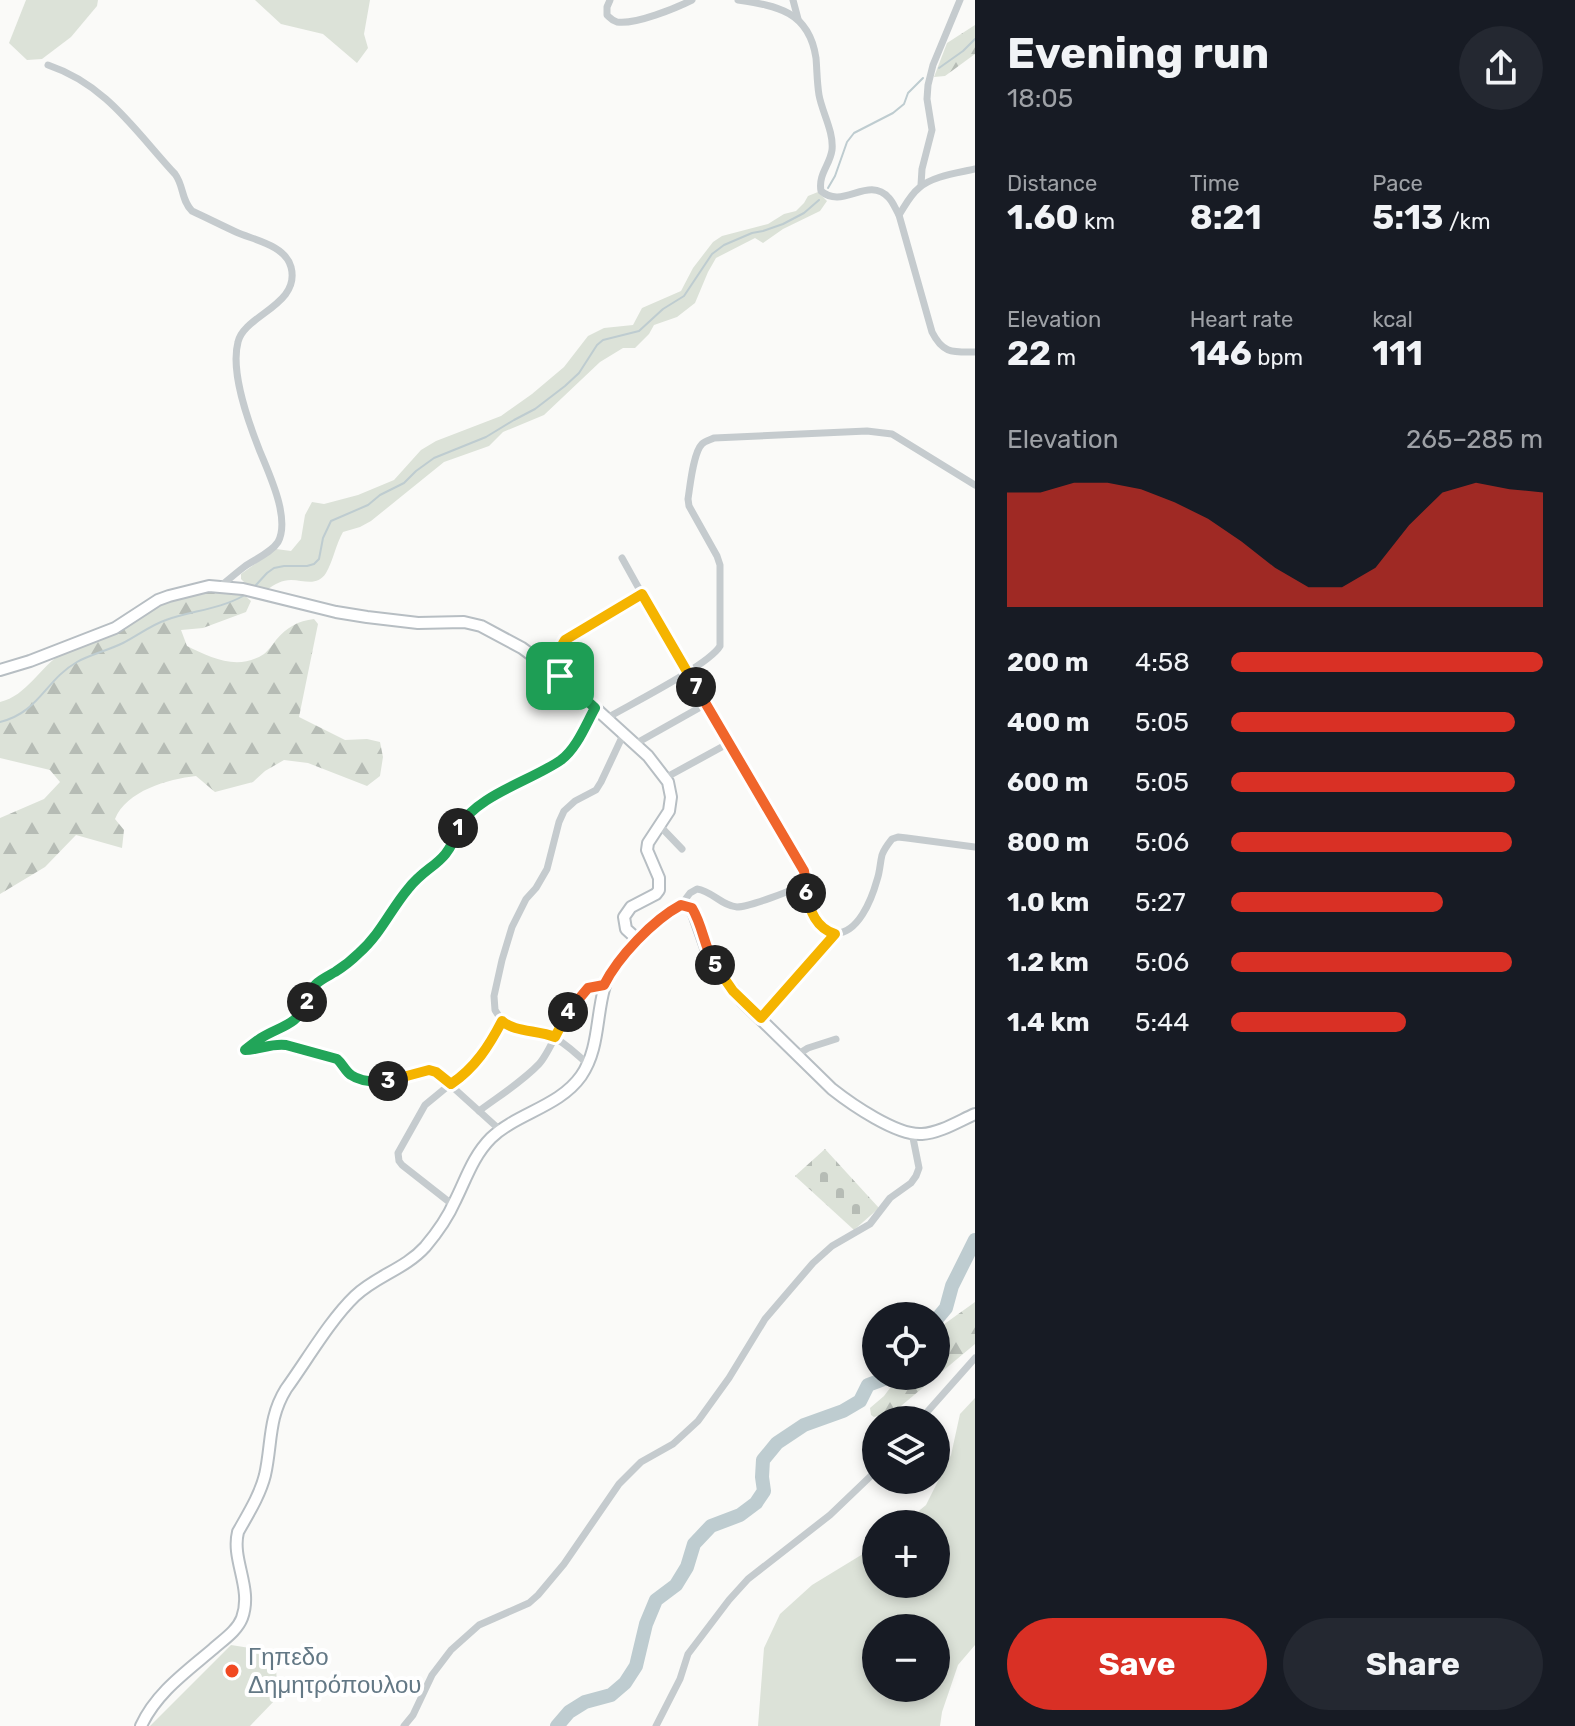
<!DOCTYPE html>
<html lang="en">
<head>
<meta charset="utf-8">
<style>
	body { margin:0; font-family:Rubik,sans-serif; background:#242831; color:#f1f3f6; height:100vh; display:flex; flex-direction:column; font-size:30px; white-space:nowrap }
	* { box-sizing:border-box; margin:0 }
	p { font-size:26px; color:#9ea1a6 }
	.icon { flex:none; width:44px; height:44px; fill:none; stroke:currentColor; stroke-width:2; stroke-linecap:round; stroke-linejoin:round }
	.map { position:relative; flex:1; overflow:hidden }
	.panel { display:flex; flex-direction:column; background:#171b24; width:600px }
	.panel>* { flex:none }
	.tools { position:absolute; left:862px; top:1302px; display:grid; gap:16px }
	.tools a { display:grid; place-items:center; width:88px; height:88px; border-radius:50%; background:#171b24; box-shadow:0 4px 12px #0003; font-size:40px }
	.pin { position:absolute; display:grid; place-items:center; width:68px; height:68px; color:#fff; margin:-34px; border-radius:16px; box-shadow:0 4px 12px #0006 }
	.km { position:absolute; width:40px; height:40px; margin:-20px; border-radius:50%; background:#222; color:#fff; font-size:22px; line-height:40px; text-align:center }
	.round { display:grid; place-items:center; flex:none; width:84px; height:84px; border-radius:42px; background:#242831 }
	.headline { display:flex; align-items:center; justify-content:space-between; height:136px; padding:0 32px }
	h1 { font-size:44px; font-weight:700; line-height:60px }
	.metrics { display:grid; grid-template-columns:repeat(3,1fr); gap:12px; height:136px; padding:8px 32px }
	.metrics div { display:grid; align-content:center }
	.metrics b { font-size:34px; font-weight:700 }
	.metrics small { font-size:22px; font-weight:400 }
	.metrics p { font-size:22px }
	.chart { height:224px; padding:16px 32px }
	.chart p { display:flex; justify-content:space-between }
	.chart svg { width:100%; height:144px; margin-top:8px; fill:#d93025; opacity:.7 }
	.button { display:flex; gap:16px; margin-top:auto; padding:16px 32px }
	.button a { flex:1; height:92px; border-radius:48px; background:#d93025; color:#fff; font-size:32px; font-weight:700; line-height:92px; text-align:center }
	.button a+a { background:#242831; color:#f1f3f6 }
	ul { padding:0 32px; list-style:none; font-size:26px }
	li { display:grid; grid-template-columns:128px 96px 1fr; align-items:center; height:60px }
	li i { height:20px; border-radius:10px; background:#d93025 }
	main { display:flex; flex:1; min-height:0 }
	.map>svg:first-child { display:block }
</style>
</head>
<body>
<main>
<div class="map">
<svg width="975" height="1726" viewBox="0 0 975 1726">
	<defs>
		<pattern id="forest-firs" width="22" height="20" patternUnits="userSpaceOnUse" patternTransform="scale(2)"><rect width="22" height="20" fill="#dce2d8"/><path d="M5 1l3.5 6h-7zM16 11l3.5 6h-7z" fill="#b6bcb5"/></pattern>
		<pattern id="cemetery-stones" width="16" height="16" patternUnits="userSpaceOnUse" patternTransform="scale(2)"><rect width="16" height="16" fill="#dce2d8"/><path d="M2 7V4a2 2 0 0 1 4 0v3zM10 15v-3a2 2 0 0 1 4 0v3z" fill="#b6bcb5"/></pattern>
	</defs>
	<rect width="100%" height="100%" fill="#fafaf8"/>
	<!-- grass -->
	<g fill="#dce2d8" fill-rule="evenodd">
		<path d="M26,0H98L97,6L71,37L42,59L27,60L9,43Z"/>
		<path d="M255,0H370L364,34L368,48L357,63L323,34L281,24Z"/>
		<path d="M818,192L827,201L820,211L783,229L763,243L755,238L716,258L708,272L695,303L677,317L654,325L649,334L635,348H623L600,362L544,415L503,432L489,446L444,462L371,521L360,527L343,532C336,544 333,561 326,573C317,587 304,580 291,580C282,580 275,584 268,589L248,586L241,579V574L276,549L291,551L301,539L305,515L312,502L324,504L358,495L394,480L421,450L436,441L501,416L532,394L564,367L588,336L604,328L633,325L642,308L681,291L693,268L713,242L722,236L768,224L784,214L796,211L804,203L808,196Z"/>
		<path d="M975,1398V1645L958,1665L942,1712L940,1726H758L764,1648L780,1614L812,1585L876,1546V1584H936V1524H903L926,1505L951,1455L960,1414ZM936,1628V1688H876V1628Z"/>
		<path d="M231,1645L268,1651L276,1669L278,1697L250,1726H150Z"/>
	</g>
	<!-- forest -->
	<g fill="url(#forest-firs)">
		<path d="M975,25V54L945,76L934,77L947,43Z"/>
		<path d="M224,592L244,595L251,601L246,612L203,628L181,630L187,646C211,658 238,671 264,654C268,651 273,644 276,640C287,627 298,621 314,619L318,624L299,717L345,740L367,739L380,742L383,757L380,776L367,786L308,763L284,760L265,771L253,782L215,792L196,776C168,779 126,791 115,819L124,830L122,848L76,835L45,867L0,894V818L44,799L60,782L50,770L0,758V702C27,696 40,666 63,653C76,646 91,644 104,638C131,626 153,605 181,596C195,592 210,592 224,592Z"/>
		<path d="M975,1302V1344L895,1411L874,1417L871,1415L870,1408L884,1396L899,1376H936V1330Z"/>
	</g>
	<!-- cemetery -->
	<path fill="url(#cemetery-stones)" d="M825,1149L879,1208L854,1230L795,1176Z"/>
	<g fill="none" stroke-linecap="round" stroke-linejoin="round">
		<!-- stream -->
		<g stroke="#beccd0" stroke-width="2">
			<path d="M939,68L963,51L975,39"/>
			<path d="M828,188L835,176L847,142L854,133L893,113L904,104L908,93L923,78"/>
			<path d="M256,585L267,573L274,568L284,566H307L314,564L319,559L323,538L331,521L368,505L380,495L404,483L416,471L434,458L486,437L514,420L535,409L565,386L579,373L597,345L603,340L639,331L663,309L684,296L712,254L724,245L752,233L763,231L783,224L804,213L819,200"/>
			<path d="M0,722C40,712 45,680 77,662C89,655 109,650 123,643C137,636 151,625 166,620C191,611 220,609 243,596"/>
		</g>
		<!-- river -->
		<g stroke="#beccd0" stroke-width="14">
			<path d="M936,1320L946,1308L952,1286L975,1240"/>
			<path d="M557,1726L569,1712L585,1702L611,1695L625,1683L636,1666L646,1624L656,1600L676,1585L687,1567L694,1544L711,1526L740,1515L756,1503L764,1491L762,1477L763,1460L777,1443L804,1425L843,1411L860,1401L868,1385L884,1379L887,1376"/>
		</g>
		<!-- secondary casing -->
		<g stroke="#b7bec3" stroke-width="14">
			<g id="secondary">
				<path d="M0,670L30,661L115,628L158,600L169,596L209,586L243,589L336,612L367,617L418,623L464,622L481,626L522,648L560,676L648,756L668,782L671,797L669,811L648,843L647,850L659,878V890L656,894L631,907L624,917L626,929L638,940"/>
				<path d="M141,1726C156,1693 186,1672 213,1649C223,1640 237,1631 242,1618C253,1588 231,1560 238,1532C248,1514 260,1495 265,1475C272,1444 268,1418 286,1389C307,1360 330,1320 355,1296C376,1276 405,1269 425,1247C436,1234 448,1217 455,1201C466,1179 473,1156 491,1138C517,1113 559,1107 581,1076C599,1050 596,1018 604,989C610,963 658,917 681,905L692,908L706,948L722,976L743,1002L832,1089C851,1104 897,1136 922,1134C940,1133 959,1121 975,1114"/>
			</g>
		</g>
		<!-- street -->
		<g stroke="#c5cbce" stroke-width="7">
			<path d="M610,0L607,7V15C611,19 611,20 617,22C635,25 676,8 692,0"/>
			<path d="M738,0C777,6 809,11 816,58C817,70 817,83 819,95C822,112 834,132 832,150C830,165 818,174 821,191C843,210 868,175 889,198C893,202 896,210 899,215"/>
			<path d="M793,0L798,19"/>
			<path d="M48,65C107,85 135,131 175,174C184,186 181,200 192,211C207,218 221,225 236,232C254,240 285,245 291,267C301,305 244,315 238,342C230,372 248,421 259,449C268,472 291,518 278,542C271,553 255,559 244,567C236,573 228,580 221,586"/>
			<path d="M975,169C958,173 932,176 919,188C910,195 905,206 899,215L932,332C943,354 953,352 975,352"/>
			<path d="M921,185L922,169L932,130L927,99L928,85L933,65L960,0"/>
			<path d="M622,558L667,639L729,743L665,778"/>
			<path d="M560,676C559,662 557,652 565,640L642,594"/>
			<path d="M607,718C631,704 709,665 720,646V565L717,556L689,506L688,499C690,487 693,453 702,444C705,441 710,440 714,438L867,431L892,434L975,485"/>
			<path d="M635,744L706,704"/>
			<path d="M659,825L682,849"/>
			<path d="M803,883C807,900 812,931 833,933C858,936 872,898 877,880C880,872 880,863 882,855C884,849 888,844 892,839L898,837L907,838L975,847"/>
			<path d="M681,905L690,893L697,889C712,891 722,906 737,907C747,907 797,890 803,883C807,879 805,876 804,871L729,743"/>
			<path d="M761,1018L835,934"/>
			<path d="M502,1021C515,1033 535,1028 551,1036C565,1042 577,1055 588,1064"/>
			<path d="M245,1050L262,1038L291,1023L301,1016L315,983L343,966L367,945L408,888L438,864L447,852L463,819L486,801L567,754L595,708"/>
			<path d="M247,1050C261,1050 272,1044 286,1045L337,1059C343,1064 344,1069 349,1074C366,1091 409,1075 429,1070L436,1072L500,1130"/>
			<path d="M797,1055L808,1048L836,1039"/>
			<path d="M479,1111C499,1096 522,1082 539,1064C555,1047 569,993 592,986C594,985 601,985 604,985"/>
			<path d="M453,1205L402,1165L399,1161L398,1153L425,1105L476,1063L494,1036L502,1021L495,1010L494,996L502,960L512,927L526,899L536,888L547,869L559,822L564,811L575,801L596,790L601,782L624,733"/>
			<path d="M920,1420L975,1358"/>
			<path d="M404,1726L413,1715L432,1675L451,1650L479,1625L529,1603L538,1595L564,1564L619,1484L641,1462L673,1444L698,1421L729,1378L765,1319L813,1263L832,1246L870,1224L890,1198L911,1183L916,1176L919,1168L912,1133"/>
			<path d="M656,1726L680,1679L688,1654L729,1600L748,1579L830,1515L876,1471"/>
		</g>
		<!-- secondary -->
		<use href="#secondary" stroke="#fff" stroke-width="10"/>
	</g>
	<g fill="none" stroke-linecap="round" stroke-linejoin="round">
		<!-- split-1 casing -->
		<g stroke="#fff" stroke-width="16">
			<path id="split-1" d="M458,828C477,795 531,781 561,760C577,748 586,724 595,708L560,676"/>
		</g>
		<!-- split-2 casing -->
		<g stroke="#fff" stroke-width="16">
			<path id="split-2" d="M307,1002C314,982 317,982 335,972C343,967 352,960 359,953C380,935 391,909 408,889C428,863 447,866 458,828"/>
		</g>
		<!-- split-3 casing -->
		<g stroke="#fff" stroke-width="16">
			<path id="split-3" d="M307,1002C297,1026 280,1026 261,1038C255,1042 250,1046 245,1050C259,1050 271,1043 286,1045L337,1059C343,1064 345,1071 351,1075C361,1082 377,1082 388,1081"/>
		</g>
		<!-- split-4 casing -->
		<g stroke="#fff" stroke-width="16">
			<path id="split-4" d="M388,1081L429,1070L436,1072L451,1084C475,1068 489,1046 502,1021C514,1032 537,1030 555,1037L568,1012"/>
		</g>
		<!-- split-5 casing -->
		<g stroke="#fff" stroke-width="16">
			<path id="split-5" d="M568,1012L588,988L604,985C618,957 653,920 681,905L692,908C703,926 704,947 715,965"/>
		</g>
		<!-- split-6 casing -->
		<g stroke="#fff" stroke-width="16">
			<path id="split-6" d="M715,965L733,991L761,1018L835,934C816,928 810,911 806,893"/>
		</g>
		<!-- split-7 casing -->
		<g stroke="#fff" stroke-width="16">
			<path id="split-7" d="M696,687L804,871C806,879 803,883 806,893"/>
		</g>
		<!-- split-8 casing -->
		<g stroke="#fff" stroke-width="16">
			<path id="split-8" d="M560,676C559,662 557,652 565,640L642,594L696,687"/>
		</g>
		<!-- split-1 -->
		<use href="#split-1" stroke="#22a559" stroke-width="10"/>
		<!-- split-2 -->
		<use href="#split-2" stroke="#22a559" stroke-width="10"/>
		<!-- split-3 -->
		<use href="#split-3" stroke="#22a559" stroke-width="10"/>
		<!-- split-4 -->
		<use href="#split-4" stroke="#f5b400" stroke-width="10"/>
		<!-- split-5 -->
		<use href="#split-5" stroke="#f0652b" stroke-width="10"/>
		<!-- split-6 -->
		<use href="#split-6" stroke="#f5b400" stroke-width="10"/>
		<!-- split-7 -->
		<use href="#split-7" stroke="#f0652b" stroke-width="10"/>
		<!-- split-8 -->
		<use href="#split-8" stroke="#f5b400" stroke-width="10"/>
	</g>
	<!-- markers -->
	<circle fill="#f14921" stroke="#fff" stroke-width="3" cx="232" cy="1671" r="8"/>
	<g text-anchor="middle" stroke-width="8" stroke-linejoin="round" paint-order="stroke">
		<!-- poi labels -->
		<g font-size="24" fill="#637885" stroke="#fff" text-anchor="start">
			<text x="248" y="1665">Γηπεδο<tspan x="248" dy="28">Δημητρόπουλου</tspan></text>
		</g>
	</g>
</svg>
<div class="tools">
<a><svg class="icon" aria-label="locate" viewBox="0 0 24 24"><circle cx="12" cy="12" r="6"/><path d="M12 2v4M12 18v4M2 12h4M18 12h4"/></svg></a>
<a><svg class="icon" aria-label="layers" viewBox="0 0 24 24"><path d="M12 4l9 5-9 5-9-5zM3 14l9 5 9-5"/></svg></a>
<a>+</a>
<a>−</a>
</div>
<div class="pin" style="left:560px;top:676px;background:#1e9e55"><svg class="icon" aria-label="arrive" viewBox="0 0 24 24"><path d="M6 21V4h12l-3 4 3 4H6"/></svg></div>
<b class="km" style="left:458px;top:828px">1</b>
<b class="km" style="left:307px;top:1002px">2</b>
<b class="km" style="left:388px;top:1081px">3</b>
<b class="km" style="left:568px;top:1012px">4</b>
<b class="km" style="left:715px;top:965px">5</b>
<b class="km" style="left:806px;top:893px">6</b>
<b class="km" style="left:696px;top:687px">7</b>
</div>
<section class="panel">
<div class="headline"><div><h1>Evening run</h1><p>18:05</p></div><a class="round"><svg class="icon" aria-label="share" viewBox="0 0 24 24"><path d="M12 15V3M7 8l5-5 5 5M5 13v7h14v-7"/></svg></a></div>
<div class="metrics">
<div><p>Distance</p><b>1.60<small> km</small></b></div>
<div><p>Time</p><b>8:21</b></div>
<div><p>Pace</p><b>5:13<small> /km</small></b></div>
</div>
<div class="metrics">
<div><p>Elevation</p><b>22<small> m</small></b></div>
<div><p>Heart rate</p><b>146<small> bpm</small></b></div>
<div><p>kcal</p><b>111</b></div>
</div>
<div class="chart"><p><span>Elevation</span>265–285 m</p>
<svg viewBox="0 0 160 44" preserveAspectRatio="none"><path d="M0 44V9L10 9L20 6L30 6L40 8L50 12L60 17L70 24L80 32L90 38L100 38L110 32L120 19L130 9L140 6L150 8L160 9V44z"/></svg>
</div>
<ul>
<li><b>200 m</b>4:58<i style="width:100%"></i></li>
<li><b>400 m</b>5:05<i style="width:91%"></i></li>
<li><b>600 m</b>5:05<i style="width:91%"></i></li>
<li><b>800 m</b>5:06<i style="width:90%"></i></li>
<li><b>1.0 km</b>5:27<i style="width:68%"></i></li>
<li><b>1.2 km</b>5:06<i style="width:90%"></i></li>
<li><b>1.4 km</b>5:44<i style="width:56%"></i></li>
</ul>
<div class="button"><a>Save</a><a>Share</a></div>
</section>
</main>
</body>
</html>
